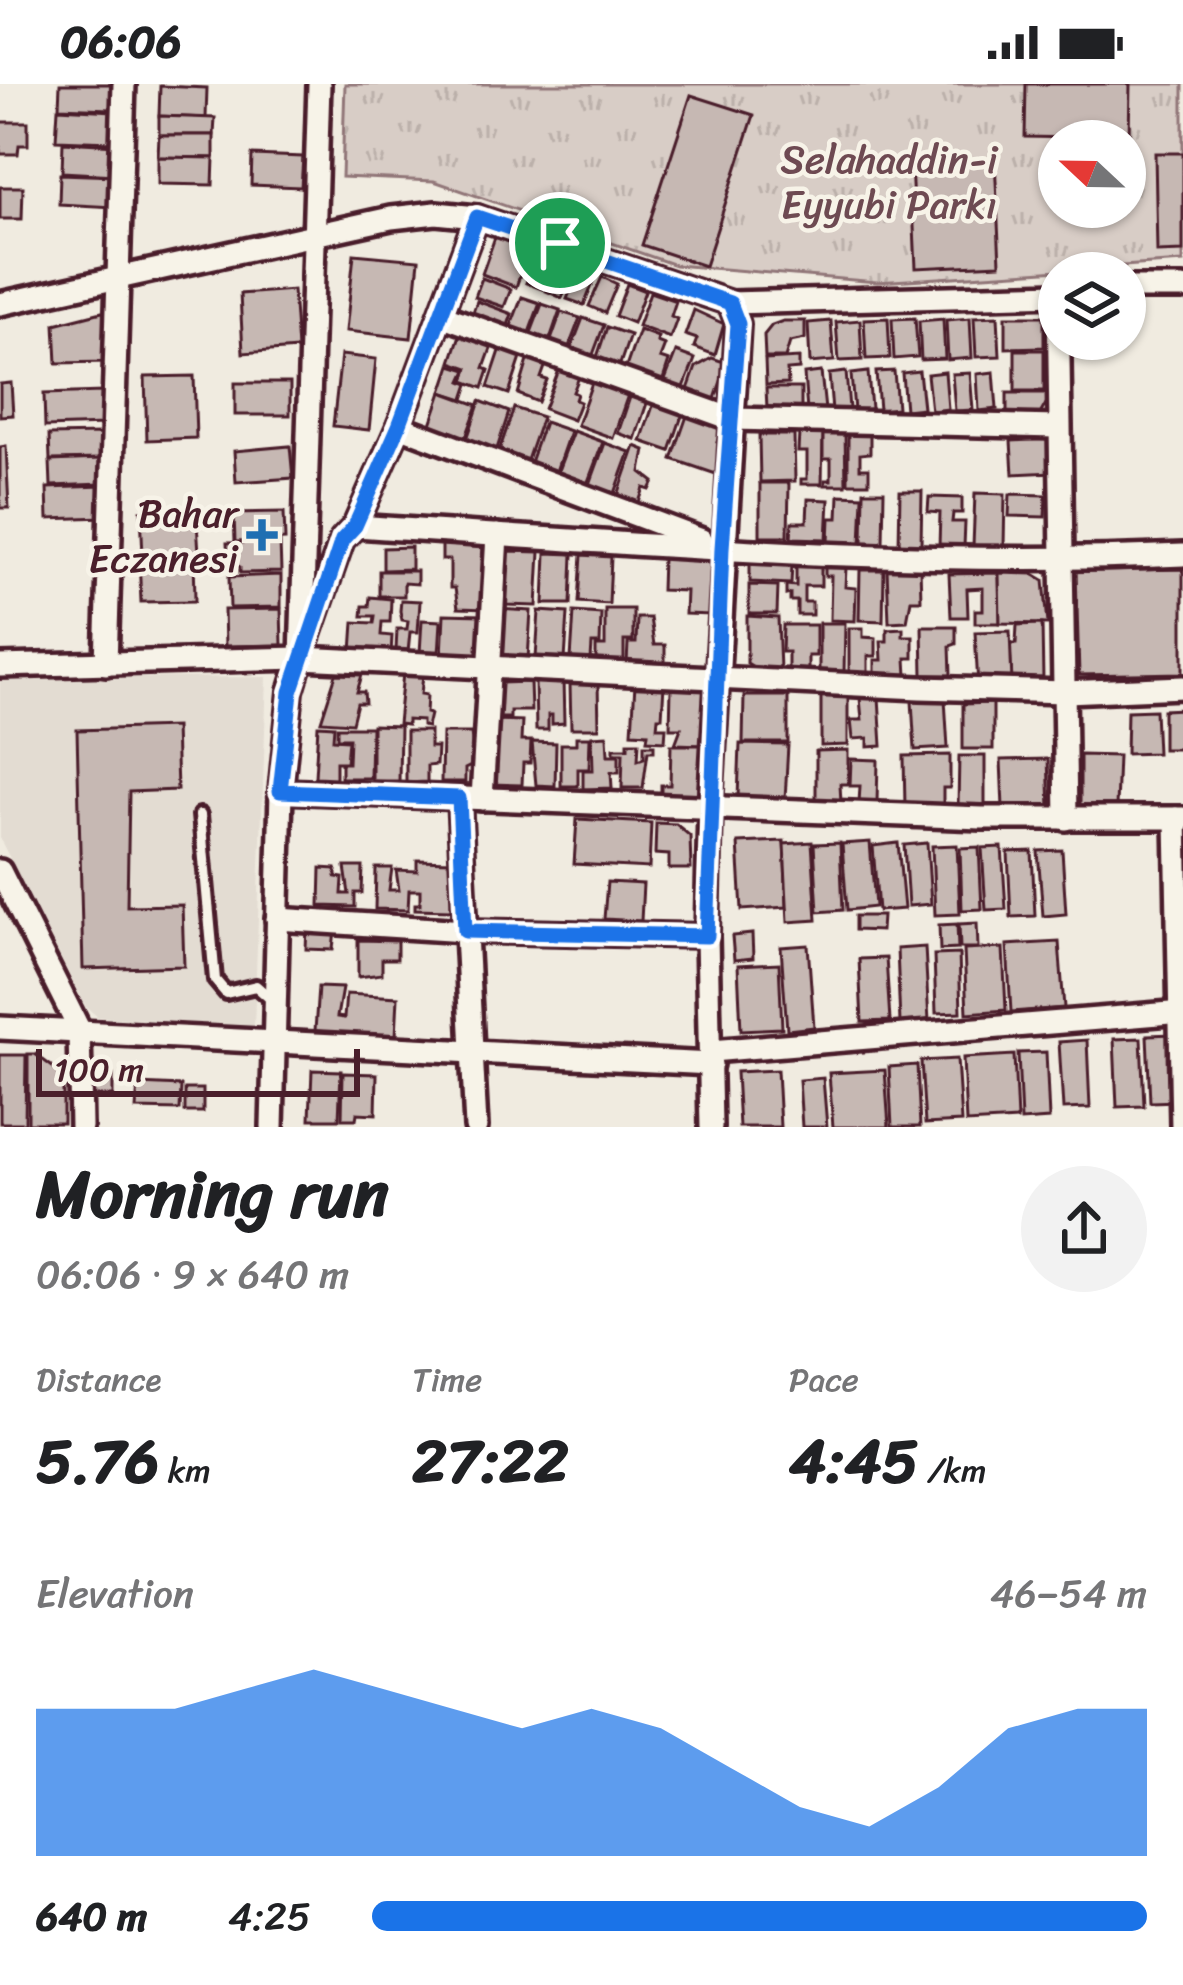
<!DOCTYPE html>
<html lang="en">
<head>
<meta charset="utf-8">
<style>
	body { margin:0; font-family:Sriracha,sans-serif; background:#f2f2f2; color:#202124; height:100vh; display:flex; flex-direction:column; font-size:45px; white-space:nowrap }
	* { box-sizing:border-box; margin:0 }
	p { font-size:39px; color:#757577 }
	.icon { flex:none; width:66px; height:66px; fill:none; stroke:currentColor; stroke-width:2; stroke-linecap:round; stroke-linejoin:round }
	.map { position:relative; height:1043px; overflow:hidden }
	.side { display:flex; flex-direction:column; background:#fff; flex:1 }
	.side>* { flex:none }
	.needle { width:78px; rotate:292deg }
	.buttons { position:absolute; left:1038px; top:36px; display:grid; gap:24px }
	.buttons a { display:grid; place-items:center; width:108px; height:108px; border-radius:50%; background:#fff; box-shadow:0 3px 9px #0004; font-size:60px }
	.scale { position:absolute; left:36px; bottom:30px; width:324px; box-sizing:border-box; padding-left:12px; border:6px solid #4a1f2b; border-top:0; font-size:33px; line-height:42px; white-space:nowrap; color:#4a1f2b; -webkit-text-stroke:9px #f7f3e8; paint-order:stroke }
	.pin { position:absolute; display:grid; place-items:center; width:102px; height:102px; color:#fff; margin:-51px; border:6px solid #fff; border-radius:50%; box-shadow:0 3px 12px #0007 }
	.round { display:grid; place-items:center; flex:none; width:126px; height:126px; border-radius:63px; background:#f2f2f2 }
	.summary { display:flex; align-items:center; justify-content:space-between; height:204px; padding:0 36px }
	h1 { font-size:66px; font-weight:700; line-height:90px }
	.figures { display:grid; grid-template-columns:repeat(3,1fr); gap:18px; height:204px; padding:12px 36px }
	.figures div { display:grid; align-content:center }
	.figures b { font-size:60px; font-weight:700 }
	.figures small { font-size:33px; font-weight:400 }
	.figures p { font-size:33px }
	.chart { height:336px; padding:24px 36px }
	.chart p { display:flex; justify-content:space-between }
	.chart svg { width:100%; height:216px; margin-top:12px; fill:#1a73e8; opacity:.7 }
	ul { padding:0 36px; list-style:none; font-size:39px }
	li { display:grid; grid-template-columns:192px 144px 1fr; align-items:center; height:90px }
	li i { height:30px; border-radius:15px; background:#1a73e8 }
	.status { display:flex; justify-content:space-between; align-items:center; height:84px; padding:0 60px; background:#fff; direction:ltr }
	.status svg { height:33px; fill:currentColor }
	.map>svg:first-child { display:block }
</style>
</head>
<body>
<div class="status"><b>06:06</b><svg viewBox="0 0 49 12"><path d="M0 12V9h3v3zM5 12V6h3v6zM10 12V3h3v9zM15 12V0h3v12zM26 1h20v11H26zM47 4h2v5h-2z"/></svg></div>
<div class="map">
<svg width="1183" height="1043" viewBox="0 0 1183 1043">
	<defs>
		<pattern id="park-tufts" width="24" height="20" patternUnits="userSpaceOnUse" patternTransform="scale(3)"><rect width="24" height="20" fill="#d8cdc6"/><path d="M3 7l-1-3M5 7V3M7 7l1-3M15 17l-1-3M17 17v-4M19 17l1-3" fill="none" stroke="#bbb0aa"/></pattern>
	</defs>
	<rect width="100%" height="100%" fill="#f0ebe0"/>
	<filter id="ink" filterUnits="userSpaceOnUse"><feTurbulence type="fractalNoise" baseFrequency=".00833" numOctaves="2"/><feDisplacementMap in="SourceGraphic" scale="24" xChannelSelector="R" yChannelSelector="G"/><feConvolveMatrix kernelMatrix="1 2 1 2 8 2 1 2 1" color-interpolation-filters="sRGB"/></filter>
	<g filter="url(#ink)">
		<!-- built -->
		<path fill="#e3dcd2" d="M267,593L254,943L98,933L86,923L0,755V595Z"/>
		<!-- park -->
		<path fill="url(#park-tufts)" stroke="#917678" stroke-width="3" fill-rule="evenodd" d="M345,0H1183V178L877,198L675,181L434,97L342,93ZM1059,57H1125V123H1059Z"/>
		<!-- building -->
		<g fill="#c6b8b3" stroke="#4a1f2b" stroke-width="3">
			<path d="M60,0H112L111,25L59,23Z"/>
			<path d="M1026,0H1130L1129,55L1025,53Z"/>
			<path d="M160,2L207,4L206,34L159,32Z"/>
			<path d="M691,11L754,31L705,182L642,161Z"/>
			<path d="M58,24L114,27L112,58L56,56Z"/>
			<path d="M159,32L215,34L214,51H159Z"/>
			<path d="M0,38H28V61H19L18,70H0Z"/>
			<path d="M159,51H214V74L158,73Z"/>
			<path d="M63,58L117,61L115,91L62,88Z"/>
			<path d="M1155,69H1183V167L1157,168Z"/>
			<path d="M252,71L303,73L301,103L251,101Z"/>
			<path d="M158,73L214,74L213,101L158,100Z"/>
			<path d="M995,76L1000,180L916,184L911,80Z"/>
			<path d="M60,90L115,92L114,123L59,120Z"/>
			<path d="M0,103H23L22,135H0Z"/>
			<path d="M495,153L529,166L516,203L482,190Z"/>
			<path d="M538,169L554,176L542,205L526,199Z"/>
			<path d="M354,170L419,176L411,254L346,247Z"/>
			<path d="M559,178L575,184L562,214L546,207Z"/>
			<path d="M580,185L596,192L584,221L567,215Z"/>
			<path d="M602,193L617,200L605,229L589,222Z"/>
			<path d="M482,194L511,205L504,223L475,213Z"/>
			<path d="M627,200L645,207L633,239L615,232Z"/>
			<path d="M293,206L297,265L243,269L240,210Z"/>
			<path d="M650,208L676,217L671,232L677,235L670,254L638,242Z"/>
			<path d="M522,213L540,219L527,254L509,247Z"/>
			<path d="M477,217L512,230L506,247L471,234Z"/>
			<path d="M542,220L560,226L548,261L529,254Z"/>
			<path d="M694,226L724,240L715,271L694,263L697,255L685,251Z"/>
			<path d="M106,227L108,278L57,279L55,240Z"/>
			<path d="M561,228L580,234L567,268L549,262Z"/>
			<path d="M998,232L1000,272L976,273L974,233Z"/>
			<path d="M1006,232H1044V263L1006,264Z"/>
			<path d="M583,234L604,241L591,276L570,268Z"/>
			<path d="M888,234L890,274L866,275L864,235Z"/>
			<path d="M915,234L918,273L894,275L892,235Z"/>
			<path d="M970,234L972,274L948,276L946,236Z"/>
			<path d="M943,235L945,275L921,276L919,237Z"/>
			<path d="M860,236L862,276L839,277L836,238Z"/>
			<path d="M783,237H805V255L790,258L785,274H765L764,251L772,241Z"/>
			<path d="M831,237L834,277L810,279L808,239Z"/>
			<path d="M607,243L630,251L618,286L595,279Z"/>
			<path d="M639,246L658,253L657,258L665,261L660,274L669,277L661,302L624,289Z"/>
			<path d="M464,250L493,259L484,284L489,286L483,304L464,297L468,284L451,278L459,254Z"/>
			<path d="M502,261L523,268L509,310L488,303Z"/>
			<rect x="1015" y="266" width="29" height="41"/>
			<path d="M676,268L695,275L681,311L662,304Z"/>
			<path d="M341,271L376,275L369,346L333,342Z"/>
			<path d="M529,273L546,280L541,294L547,296L538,318L518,310Z"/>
			<path d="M712,274L727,279L713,321L686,311L696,283Z"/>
			<path d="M799,274V285L787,286L788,300L766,301L765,276Z"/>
			<path d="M451,281L467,286L462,297L469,300L464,315L442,308Z"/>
			<path d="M561,281L581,288L573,308L577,310L575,316L580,318L573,336L544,325Z"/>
			<path d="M894,287L897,324L879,326L876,288Z"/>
			<path d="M919,287L923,324L905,326L902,289Z"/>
			<path d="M821,288L825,326L807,327L804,290Z"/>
			<path d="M846,288L849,325L832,327L829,290Z"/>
			<path d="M868,288L871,325L854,327L851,290Z"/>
			<path d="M945,288L948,325L931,327L927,290Z"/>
			<path d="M994,288L997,325L979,327L977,290Z"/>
			<path d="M970,289L973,326L955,327L952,290Z"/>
			<path d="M194,292L196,354L147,356L145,293Z"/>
			<path d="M594,293L630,305L613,354L577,341Z"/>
			<path d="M11,299L13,331L0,332V300Z"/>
			<rect x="235" y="299" width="55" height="32"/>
			<path d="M766,304H801V325H767Z"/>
			<path d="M632,307L649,313L635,355L618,349Z"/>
			<path d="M102,308L104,341L45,343L44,310Z"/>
			<path d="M442,308L478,321L464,358L429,346Z"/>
			<path d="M1007,309H1047V318L1039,332H1007Z"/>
			<path d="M656,313L685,323L670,367L641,357Z"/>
			<path d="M480,317L509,328L495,371L465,361Z"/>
			<path d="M514,324L542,333L525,382L497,373Z"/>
			<path d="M689,326L724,337L717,358L726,361L716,390L672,375Z"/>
			<path d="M544,338L570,347L554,393L528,384Z"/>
			<path d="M573,347L603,358L586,403L556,392Z"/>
			<path d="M799,349H823L822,400H801V395H807V368H798Z"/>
			<path d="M845,349L846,401H825V396H831V375H823V350Z"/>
			<path d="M101,350V375L50,376L49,351Z"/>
			<path d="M848,350H870V369L860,370V384H869V399H848Z"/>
			<path d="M759,351H794L795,397L760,398Z"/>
			<path d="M1051,355L1053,388L1013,390L1011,357Z"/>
			<path d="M605,359L630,368L614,412L589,403Z"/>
			<path d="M6,362L9,424H0V363Z"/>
			<path d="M290,362L293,394L236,398L234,367Z"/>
			<path d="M635,362L645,366L641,388L654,398L650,406L644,404L638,421L617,414Z"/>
			<path d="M102,375V400L51,402L50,377Z"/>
			<path d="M760,399H789L788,452H760Z"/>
			<path d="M104,402L105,433L48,435L47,404Z"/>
			<path d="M864,407H884L883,459L863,458Z"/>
			<path d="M900,407H922L921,462L899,461Z"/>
			<path d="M975,409L1005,410L1004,463H973Z"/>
			<path d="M1010,410L1046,411L1045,433L1009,432Z"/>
			<path d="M839,411L863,412L861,460L829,458L830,434H838Z"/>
			<path d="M929,413L962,414V429H953L952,438H965L964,463H939L940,429L928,428Z"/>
			<path d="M808,415L829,416L827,455L791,454L792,438H807Z"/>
			<path d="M196,423L199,469L143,472L141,427Z"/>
			<path d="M284,428L285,456L235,458L234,429Z"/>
			<path d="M442,457L490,458L488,525L458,524L455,504H450V476H442Z"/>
			<path d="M280,458L281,488L240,489V483L228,477L227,459Z"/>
			<path d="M411,463V485L383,486V464Z"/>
			<path d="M508,467L540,468L537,522L506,521Z"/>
			<path d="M546,469L573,470L571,520H544Z"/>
			<path d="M582,471L611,473L609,520L579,518Z"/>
			<path d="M194,472L195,517L141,518L139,474Z"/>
			<path d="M662,474L714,475L712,531L685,530L686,507L661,506Z"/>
			<path d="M750,478L792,480L791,500L750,498Z"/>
			<path d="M796,482H821V502H804V518H812V531H797V517H790V510L786,511V501L796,502Z"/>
			<path d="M825,483L846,484L845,503L856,504L855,537L830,536L831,492H825Z"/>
			<path d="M920,483L921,516H911L907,537L889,538L887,484Z"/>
			<path d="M1183,485V589L1079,591L1076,487Z"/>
			<path d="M860,486H884L883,537L859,536Z"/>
			<path d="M379,487H417V500L404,499V512H379Z"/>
			<path d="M999,489L1000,539H975V526H983V504L967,505L968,533H951L949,490Z"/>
			<path d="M999,489L1034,490L1044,496L1048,540L1000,539Z"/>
			<path d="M281,491V523L230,524L229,493Z"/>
			<path d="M749,501L778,502L777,530H749Z"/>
			<path d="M370,513L391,515L390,538H382L381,551L392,552L391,570L352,568L354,538L374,539L375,532H362L363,522H369Z"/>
			<path d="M401,516L420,517L418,548H410L408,568L396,567L397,545H407L408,537L402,536L400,527Z"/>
			<path d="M281,525L282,561L225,562L224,526Z"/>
			<path d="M496,525L531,527L528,575L494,572Z"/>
			<path d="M605,525H633V557H624V580L596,581V562H605Z"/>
			<path d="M539,527L568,529L565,576L536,574Z"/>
			<path d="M574,528L601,530L600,560H592L591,576L571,575Z"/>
			<path d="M444,530L482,531L481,573L442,572Z"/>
			<path d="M747,532L778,534L780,586L760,587L747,579Z"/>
			<path d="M637,534H650L654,561H665V581L627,580L628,559H636Z"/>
			<path d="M422,536L441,537L439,570L420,569Z"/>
			<path d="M819,539H845L844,589H819Z"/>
			<path d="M1042,540L1043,597L1012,600L1010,560H1016L1017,541Z"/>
			<path d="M783,541H816V572H808V587H788V568H782Z"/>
			<path d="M922,542H956V560L950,562L951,591H923Z"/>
			<path d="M849,544H863V553L876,554V572H868V590H849Z"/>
			<path d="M903,544V552H913V574H906L907,592L875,593V576H882L881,557H887V545Z"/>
			<path d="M1010,547L1012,600L978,602L975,548Z"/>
			<path d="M403,589L423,591L421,610L427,611L426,629L430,630L427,643L422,642V637L407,636V641L398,640Z"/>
			<path d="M336,590L362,591L357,608H364L365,619H357L352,639L321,637Z"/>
			<path d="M563,596L564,639L552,640V631H548V646H536L535,597Z"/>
			<path d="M530,598L531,627H510V634H496L495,603L500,599Z"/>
			<path d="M570,599H598L599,644H571Z"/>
			<path d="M635,600L664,601L662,633H658L657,643H666L665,657L647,656L648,649L632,648Z"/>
			<path d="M671,605L705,606L703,661L675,660L681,644H670Z"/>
			<path d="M848,610V661L821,662V611Z"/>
			<path d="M744,612H788V659H743Z"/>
			<path d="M879,613L882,662L868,663V654L853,655L851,636H862L860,614Z"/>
			<path d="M945,615L948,664L915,666L912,617Z"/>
			<path d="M993,619V665H963V620Z"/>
			<path d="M1183,625V665H1163V626Z"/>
			<path d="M1155,626L1157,669L1126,670L1127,627Z"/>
			<path d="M493,636L522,637L521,657H531L530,679H523L522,701L491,700Z"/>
			<path d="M318,641L334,642L333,655L348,656L346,678H336V694L315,693Z"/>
			<path d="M372,641L400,642L399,697H372Z"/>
			<path d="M175,643L177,706L129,708L127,822L182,821L184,882L83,885L77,646Z"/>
			<path d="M337,643H371L370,694H341V679H348L349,654H337Z"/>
			<path d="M406,647H430V663H437L436,681L427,682V698L406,699Z"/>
			<path d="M442,649H471L475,680L465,685V698H441Z"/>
			<path d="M607,651L608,671H619V688H611L612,704L583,705V686H593L592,652Z"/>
			<path d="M576,653H590L589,685H578V702H561V660H576Z"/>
			<path d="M532,658L556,659L555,702L536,701Z"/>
			<path d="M628,658H639L638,676L644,674V661H654V667H648L643,704H622L623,669H614V664H628Z"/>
			<path d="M740,660L788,661L785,716L738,714Z"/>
			<path d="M671,661H701L700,714L661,713V701H670Z"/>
			<path d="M848,666V700H840L841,719H816V667Z"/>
			<path d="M950,671V704H943V722L905,723L904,672Z"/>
			<path d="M1080,671L1118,672L1116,723L1080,722Z"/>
			<path d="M959,672H985V723H958Z"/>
			<path d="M851,675L878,676L877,719H859L860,702H850Z"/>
			<path d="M1048,675L1050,724H1003L1001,676Z"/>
			<path d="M577,735L651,739L649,784L574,780Z"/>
			<path d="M656,739L676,740L690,752L691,785H669V771L655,770Z"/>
			<path d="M784,757L787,823L742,826L738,759Z"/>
			<path d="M812,758L817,836L788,838L784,760Z"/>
			<path d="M870,758L875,823L847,826L842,760Z"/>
			<path d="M840,759L843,826L818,828L814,760Z"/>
			<path d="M898,759L904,825L878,827L873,762Z"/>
			<path d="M927,759L931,820L908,822L904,761Z"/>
			<path d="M957,761L960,830L935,831L932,762Z"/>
			<path d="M979,763L982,825L962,826L960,764Z"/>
			<path d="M1002,763L1006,825L986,826L982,764Z"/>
			<path d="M1062,766L1066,830L1043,832L1038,767Z"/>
			<path d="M1032,767L1035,832L1011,833L1008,768Z"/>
			<path d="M417,776L452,777L451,826L415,825V820H420V806H409L408,826L375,825L376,784H392L389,806H399L396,786L417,787Z"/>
			<path d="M345,783H363L362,809H355V823L320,822L321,784L336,785V793L343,794L342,810H349Z"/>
			<path d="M607,798L643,800L641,837L604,835Z"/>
			<path d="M855,832H882L881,847L855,846Z"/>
			<path d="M977,839L978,864H960L959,840Z"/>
			<path d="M957,840L958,865L940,866L939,841Z"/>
			<path d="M307,844L335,846L333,866L306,865Z"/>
			<path d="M752,850L753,874L734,876L732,852Z"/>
			<path d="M358,856L397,857V875H382V890L358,893Z"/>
			<path d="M1059,858L1064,924L1011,928L1007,861Z"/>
			<path d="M808,861L814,943L787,946L781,863Z"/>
			<path d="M925,863L929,938L900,939L897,865Z"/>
			<path d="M1003,864L1006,926L967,929L964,866Z"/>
			<path d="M959,870L961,928L936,929L934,871Z"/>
			<path d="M886,874L890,937L862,938L859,875Z"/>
			<path d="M779,879L782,944L741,946L738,881Z"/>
			<path d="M318,903L342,904L337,933L344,934L346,910L398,913L396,952L315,947Z"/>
			<path d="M1175,950L1178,1017L1150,1018L1147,951Z"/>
			<path d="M1141,954L1144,1022L1117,1023L1114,955Z"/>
			<path d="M1087,956L1090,1024L1063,1025L1059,958Z"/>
			<path d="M1046,968L1049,1035L1021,1037L1018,969Z"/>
			<path d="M28,970H35L54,984L63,998V1039H28Z"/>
			<path d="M0,971H26L25,1039H0Z"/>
			<path d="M1014,971L1017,1036L966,1039L963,974Z"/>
			<path d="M957,975L961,1038L925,1040L921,977Z"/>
			<path d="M917,981L920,1043H892L889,983Z"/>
			<path d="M312,986L341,987L339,1035H310Z"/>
			<path d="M777,986L780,1043H739L736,988Z"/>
			<path d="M885,986L889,1043H833L829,989Z"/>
			<path d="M343,989L377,990L376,1030L357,1029L356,1035H342Z"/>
			<rect x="91" y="991" width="22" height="21"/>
			<path d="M823,994L827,1043H802L799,996Z"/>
			<path d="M138,1000L181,1002L180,1026L136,1025Z"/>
			<rect x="185" y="1005" width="18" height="23"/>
		</g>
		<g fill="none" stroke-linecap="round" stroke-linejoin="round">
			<!-- service casing -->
			<g stroke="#4a1f2b" stroke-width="20">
				<path id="service" d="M200,731L215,896L226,909L256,902L273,917"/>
			</g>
			<!-- minor casing -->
			<g stroke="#4a1f2b" stroke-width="30">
				<g id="minor">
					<path d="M1125,204H1183"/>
					<path d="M1058,210L1066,735"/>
					<path d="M0,220L391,134L436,129L477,133L730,219L1059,210"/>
					<path d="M441,231L732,335L1057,343"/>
					<path d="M399,342L702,456"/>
					<path d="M355,442C630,459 908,484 1183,471"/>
					<path d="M301,574L920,604L1066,608L1183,603"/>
					<path d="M106,580L124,0"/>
					<path d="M0,582L301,574L342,456L355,442L399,342L477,133"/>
					<path d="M281,707L982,734H1183"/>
					<path d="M459,714L476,1043"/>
					<path d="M482,715L497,451"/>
					<path d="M1176,734L1182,1043"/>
					<path d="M0,787L79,945L81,1043"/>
					<path d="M277,835L465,847L707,852"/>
					<path d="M0,944L711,980"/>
					<path d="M711,967L1183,928"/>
					<path d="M272,1043L281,707L291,607L301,574L319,0"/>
					<path d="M711,1043L707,852L710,724L738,240L730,219"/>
				</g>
			</g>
			<!-- service -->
			<use href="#service" stroke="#f7f3e8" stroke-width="10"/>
			<!-- minor -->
			<use href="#minor" stroke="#f7f3e8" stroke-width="21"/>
		</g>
	</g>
	<g fill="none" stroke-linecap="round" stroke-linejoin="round" filter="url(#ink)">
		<!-- route casing -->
		<g stroke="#fff" stroke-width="24">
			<path id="route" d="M477,133L730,219L738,240L722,464L707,852L465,847L459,714L280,707L291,608L342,456L355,442L399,342Z"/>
		</g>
		<!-- route -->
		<use href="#route" stroke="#1a73e8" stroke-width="15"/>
	</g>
	<!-- markers -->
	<path fill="#1f6fb2" stroke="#f7f3e8" stroke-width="4.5" d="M256 433h12v12h12v12h-12v12h-12v-12h-12v-12h12z"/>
	<g text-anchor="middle" stroke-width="9" stroke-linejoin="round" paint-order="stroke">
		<!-- park labels -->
		<g font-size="39" fill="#6e4a52" stroke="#f7f3e8">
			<text x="889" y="89">Selahaddin-i<tspan x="889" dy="45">Eyyubi Parkı</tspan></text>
		</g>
		<!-- poi labels -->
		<g font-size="39" fill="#4a1f2b" stroke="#f7f3e8" text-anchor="end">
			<text x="238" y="443">Bahar<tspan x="238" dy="45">Eczanesi</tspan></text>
		</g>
	</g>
</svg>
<div class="buttons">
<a><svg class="needle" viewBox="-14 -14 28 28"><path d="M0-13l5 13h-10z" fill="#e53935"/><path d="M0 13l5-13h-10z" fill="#757577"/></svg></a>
<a><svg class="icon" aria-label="layers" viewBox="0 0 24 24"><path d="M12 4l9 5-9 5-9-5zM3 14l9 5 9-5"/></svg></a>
</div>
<div class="scale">100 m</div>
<div class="pin" style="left:560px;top:159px;background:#1e9e55"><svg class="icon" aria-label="arrive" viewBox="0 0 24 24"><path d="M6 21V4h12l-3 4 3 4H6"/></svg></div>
</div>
<section class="side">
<div class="summary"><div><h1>Morning run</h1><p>06:06 · 9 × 640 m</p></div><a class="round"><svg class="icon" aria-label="share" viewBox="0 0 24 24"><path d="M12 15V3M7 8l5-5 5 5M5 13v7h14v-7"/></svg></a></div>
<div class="figures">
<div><p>Distance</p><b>5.76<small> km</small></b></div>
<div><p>Time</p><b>27:22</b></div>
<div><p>Pace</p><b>4:45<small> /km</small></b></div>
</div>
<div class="chart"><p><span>Elevation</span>46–54 m</p>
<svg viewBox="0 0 160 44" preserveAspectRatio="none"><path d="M0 44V14L10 14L20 14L30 10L40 6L50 10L60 14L70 18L80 14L90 18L100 26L110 34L120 38L130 30L140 18L150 14L160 14V44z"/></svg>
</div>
<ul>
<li><b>640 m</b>4:25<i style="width:100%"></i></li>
</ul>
</section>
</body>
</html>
